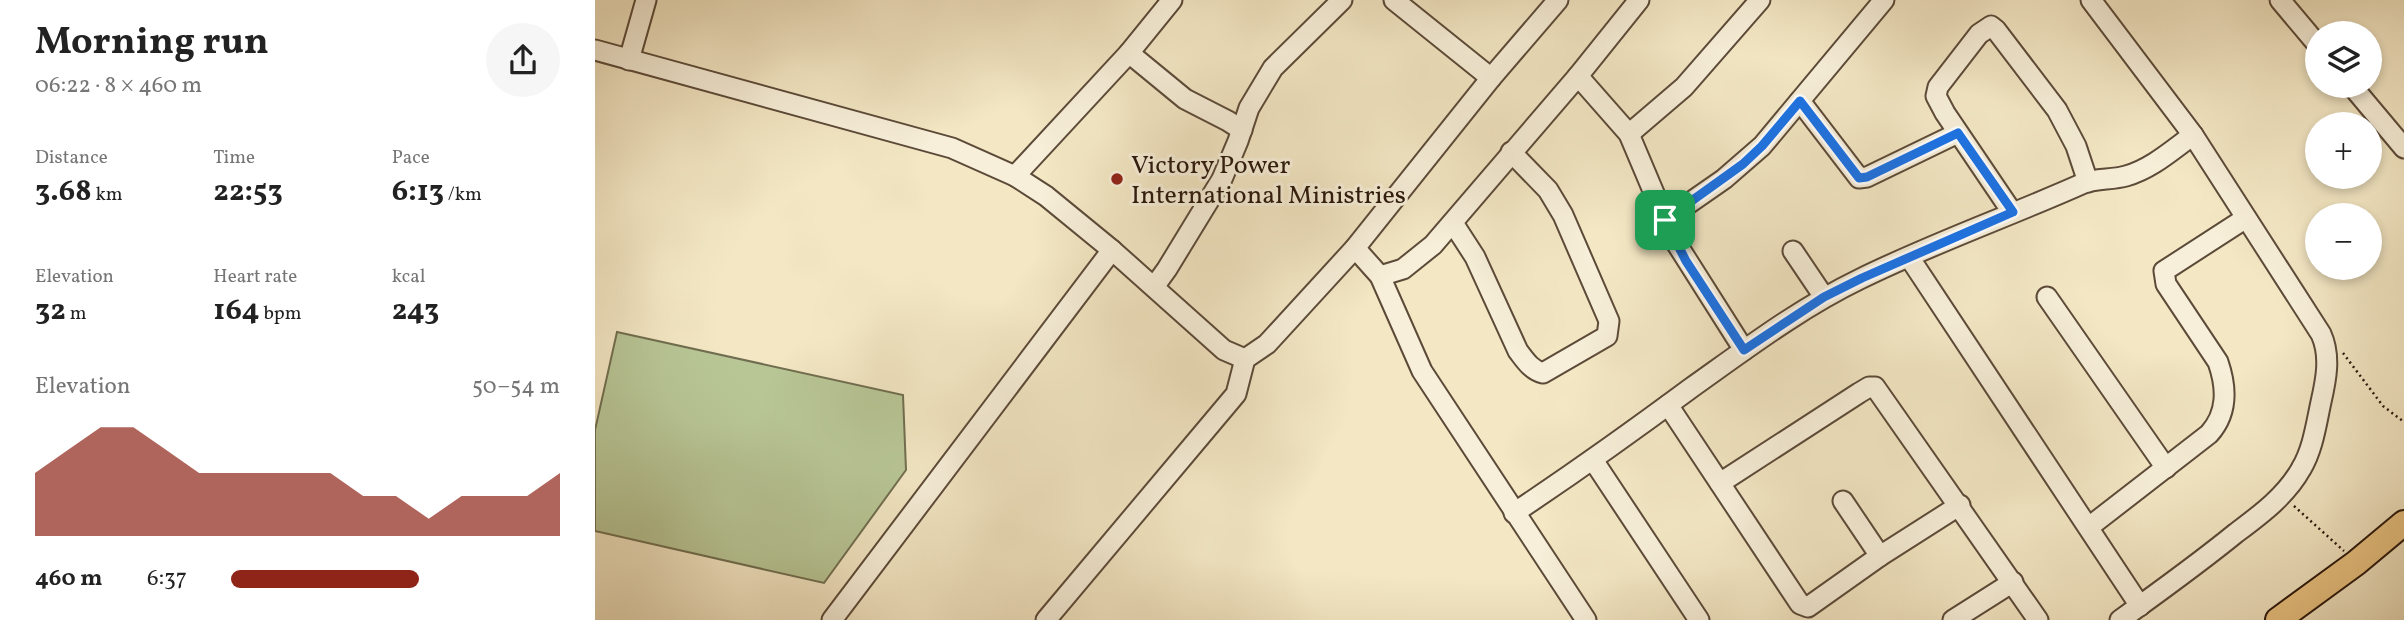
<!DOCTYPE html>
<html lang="en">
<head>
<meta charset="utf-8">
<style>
	body { margin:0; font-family:Vollkorn,serif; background:#f6f6f6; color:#222; height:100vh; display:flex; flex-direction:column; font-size:26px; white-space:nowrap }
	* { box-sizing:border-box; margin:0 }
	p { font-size:23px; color:#767676 }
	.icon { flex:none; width:38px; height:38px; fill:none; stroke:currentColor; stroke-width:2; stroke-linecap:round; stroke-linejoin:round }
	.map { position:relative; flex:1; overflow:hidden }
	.details { display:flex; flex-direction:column; background:#fff; width:595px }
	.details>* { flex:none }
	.fabs { position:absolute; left:1710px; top:21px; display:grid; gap:14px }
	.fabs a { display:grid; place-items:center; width:77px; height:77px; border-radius:50%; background:#fff; box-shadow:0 4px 10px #0003; font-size:35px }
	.pin { position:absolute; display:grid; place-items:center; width:60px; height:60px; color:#fff; margin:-30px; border-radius:14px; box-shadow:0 4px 10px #0006 }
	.round { display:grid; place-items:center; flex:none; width:74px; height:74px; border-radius:37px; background:#f6f6f6 }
	.headline { display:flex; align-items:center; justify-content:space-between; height:119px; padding:0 35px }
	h1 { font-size:38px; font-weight:700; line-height:52px }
	.stats { display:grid; grid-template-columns:repeat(3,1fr); gap:10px; height:119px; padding:7px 35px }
	.stats div { display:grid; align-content:center }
	.stats b { font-size:30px; font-weight:700 }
	.stats small { font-size:19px; font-weight:400 }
	.stats p { font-size:19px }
	.chart { height:196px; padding:14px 35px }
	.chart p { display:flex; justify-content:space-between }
	.chart svg { width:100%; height:126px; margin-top:7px; fill:#8f2418; opacity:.7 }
	ul { padding:0 35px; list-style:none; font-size:23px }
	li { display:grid; grid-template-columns:112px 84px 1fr; align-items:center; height:52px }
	li i { height:18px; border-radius:9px; background:#8f2418 }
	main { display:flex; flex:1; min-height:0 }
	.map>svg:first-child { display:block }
</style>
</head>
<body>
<main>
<section class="details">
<div class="headline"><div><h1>Morning run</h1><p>06:22 · 8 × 460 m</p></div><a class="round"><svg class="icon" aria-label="share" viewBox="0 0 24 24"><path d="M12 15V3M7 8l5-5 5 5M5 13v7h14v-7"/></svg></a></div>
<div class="stats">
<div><p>Distance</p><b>3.68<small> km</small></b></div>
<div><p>Time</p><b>22:53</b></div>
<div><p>Pace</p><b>6:13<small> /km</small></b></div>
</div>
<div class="stats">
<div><p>Elevation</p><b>32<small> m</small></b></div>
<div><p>Heart rate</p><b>164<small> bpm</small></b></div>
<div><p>kcal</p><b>243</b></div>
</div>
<div class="chart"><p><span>Elevation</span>50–54 m</p>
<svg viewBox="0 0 160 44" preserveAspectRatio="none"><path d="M0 44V22L10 14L20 6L30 6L40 14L50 22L60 22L70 22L80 22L90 22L100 30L110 30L120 38L130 30L140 30L150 30L160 22V44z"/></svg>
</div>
<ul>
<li><b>460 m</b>6:37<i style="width:57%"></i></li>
</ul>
</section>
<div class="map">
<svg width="1809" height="620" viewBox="0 0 1809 620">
	<rect width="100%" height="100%" fill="#f3e7c4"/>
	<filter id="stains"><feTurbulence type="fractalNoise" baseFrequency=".00286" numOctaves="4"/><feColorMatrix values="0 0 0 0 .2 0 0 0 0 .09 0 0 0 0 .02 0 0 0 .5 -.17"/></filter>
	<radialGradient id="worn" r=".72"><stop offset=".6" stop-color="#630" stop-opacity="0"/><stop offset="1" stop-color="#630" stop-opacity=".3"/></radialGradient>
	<!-- green -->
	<path fill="#b8c696" stroke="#706e50" stroke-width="2" d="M22,332L308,395L311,470L229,583L0,531V430Z"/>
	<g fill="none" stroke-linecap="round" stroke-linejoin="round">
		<!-- minor casing -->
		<g stroke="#5c4a39" stroke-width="23">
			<g id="minor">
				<path d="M799,0L896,78"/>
				<path d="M1496,0L1598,135L1726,334C1736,356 1731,380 1726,402C1721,425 1718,449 1706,469C1691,496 1665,515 1641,533C1603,564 1564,592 1525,620"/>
				<path d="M1685,0L1722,44"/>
				<path d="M0,50L357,148L420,176L451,196L517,250L629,350L650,359"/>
				<path d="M534,53L590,99L633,121L647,130"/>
				<path d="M34,60L51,0"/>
				<path d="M983,76L1034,134L1078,238L1149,350"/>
				<path d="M1757,86L1809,148"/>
				<path d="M1205,101L1264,178L1272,177L1363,133"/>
				<path d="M1034,134L1089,87L1165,0"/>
				<path d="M420,176L534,53L577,0"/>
				<path d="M1417,212L1350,113L1341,96L1343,87L1384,34L1396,26L1401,30L1462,110L1481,146L1493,182"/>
				<path d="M1070,220L1129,179L1167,146L1289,0"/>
				<path d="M858,223L880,257L923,351C930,360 936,370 948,373L1012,336L1014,321L968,215L953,190L916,152"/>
				<path d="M760,248L785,276L827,371L991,620"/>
				<path d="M1198,251L1229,297"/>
				<path d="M1314,257L1545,606"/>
				<path d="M785,276L808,269L838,245L983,76L1044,0"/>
				<path d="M559,287L572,269L627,179L643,141L654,108L678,68L747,0"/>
				<path d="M1452,297L1571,468"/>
				<path d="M1073,405L1205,604L1213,607L1285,556L1365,505"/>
				<path d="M998,460L1104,620"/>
				<path d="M1125,483L1264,393L1274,387H1280L1443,620"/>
				<path d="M1248,501L1285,556"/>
				<path d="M919,513C979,473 1038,431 1096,388C1151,349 1205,308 1265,279C1338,243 1415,216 1489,183C1501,178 1517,180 1531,176C1556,169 1576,151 1598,135"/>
				<path d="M1494,527L1614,434C1633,413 1632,388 1623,362L1571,284L1569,271L1651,218"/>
				<path d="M237,620L517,250"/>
				<path d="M451,620L641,394L650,359L672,344L760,248L896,78L963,0"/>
				<path d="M1358,620L1418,582"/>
			</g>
		</g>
		<!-- major casing -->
		<g stroke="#29160b" stroke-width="28">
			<path id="major" d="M1683,620L1761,563L1809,523"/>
		</g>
		<!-- path -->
		<g stroke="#29160b" stroke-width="2.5" stroke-dasharray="2 3.5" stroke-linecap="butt">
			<path d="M1748,353L1788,406L1809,422"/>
			<path d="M1699,506L1749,551"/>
		</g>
		<!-- minor -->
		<use href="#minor" stroke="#f7efd9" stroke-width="19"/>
		<!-- major -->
		<use href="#major" stroke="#eac482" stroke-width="24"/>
	</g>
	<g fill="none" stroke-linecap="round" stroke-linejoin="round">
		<!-- route casing -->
		<g stroke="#fff" stroke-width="14">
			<path id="route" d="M1205,101L1264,178L1272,177L1363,133L1418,212L1267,278L1229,297L1149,350L1091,261L1070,220L1148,164L1167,146Z"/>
		</g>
		<!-- route -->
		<use href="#route" stroke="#1a73e8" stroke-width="9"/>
	</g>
	<!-- markers -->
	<circle fill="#8f2418" stroke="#f7efd9" stroke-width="2.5" cx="522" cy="179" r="7"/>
	<g text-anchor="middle" stroke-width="6" stroke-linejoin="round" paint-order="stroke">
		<!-- poi labels -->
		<g font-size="26" fill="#29160b" stroke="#f7efd9" text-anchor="start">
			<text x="536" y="173">Victory Power<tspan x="536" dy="30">International Ministries</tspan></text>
		</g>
	</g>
	<rect width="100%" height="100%" filter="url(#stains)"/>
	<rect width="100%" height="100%" fill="url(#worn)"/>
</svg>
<div class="fabs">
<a><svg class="icon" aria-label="layers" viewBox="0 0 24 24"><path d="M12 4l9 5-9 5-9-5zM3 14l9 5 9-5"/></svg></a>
<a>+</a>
<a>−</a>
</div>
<div class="pin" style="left:1070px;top:220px;background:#1e9e55"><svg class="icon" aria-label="arrive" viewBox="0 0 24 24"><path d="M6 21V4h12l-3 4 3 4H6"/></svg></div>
</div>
</main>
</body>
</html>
